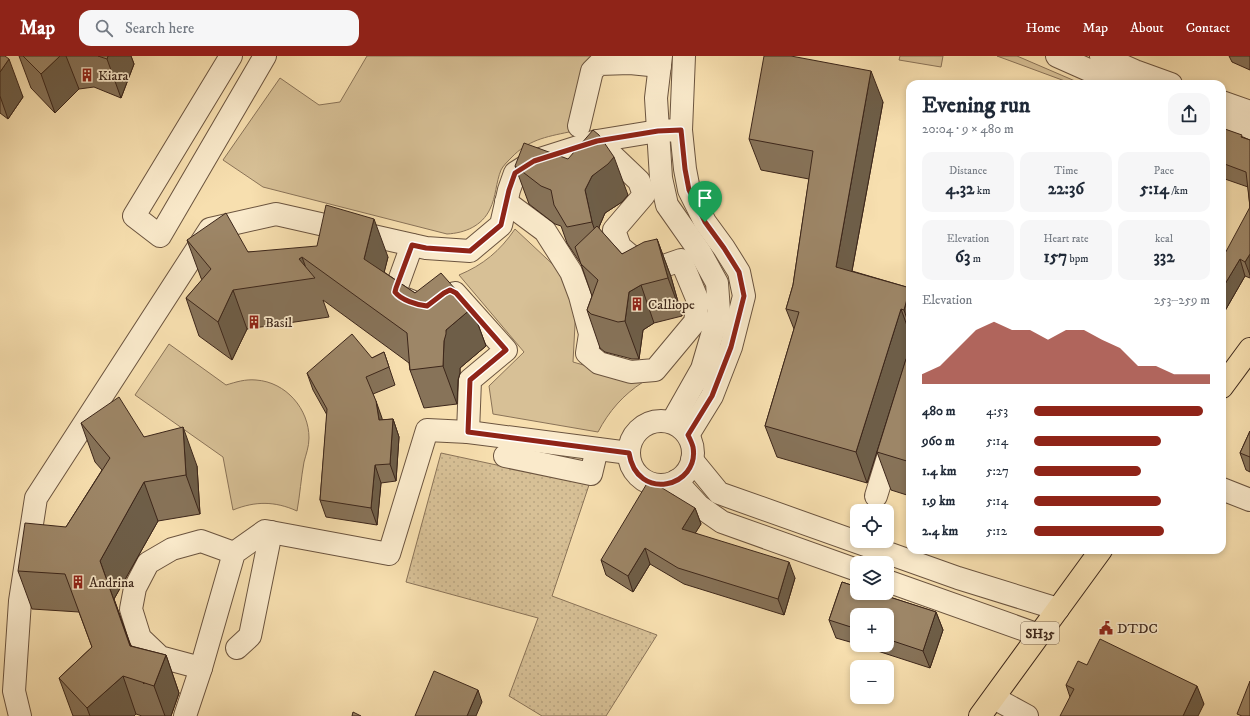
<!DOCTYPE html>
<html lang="en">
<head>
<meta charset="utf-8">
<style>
	body { margin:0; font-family:"IM FELL DW Pica",serif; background:#f6f6f7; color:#1f2937; height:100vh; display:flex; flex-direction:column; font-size:15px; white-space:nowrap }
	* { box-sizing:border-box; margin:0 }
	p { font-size:13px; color:#747a83 }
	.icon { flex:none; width:22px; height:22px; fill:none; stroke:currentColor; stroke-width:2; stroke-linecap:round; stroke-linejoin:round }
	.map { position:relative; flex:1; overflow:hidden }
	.panel { position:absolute; left:906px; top:24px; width:320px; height:474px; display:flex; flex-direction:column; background:#fff; border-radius:12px; box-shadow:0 2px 6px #0003 }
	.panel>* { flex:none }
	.controls { position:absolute; left:850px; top:448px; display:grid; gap:8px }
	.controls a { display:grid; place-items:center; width:44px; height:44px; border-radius:8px; background:#fff; box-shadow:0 2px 6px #0003; font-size:20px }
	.pin { position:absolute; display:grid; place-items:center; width:34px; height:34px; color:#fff; margin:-41px -17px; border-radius:50% 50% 50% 0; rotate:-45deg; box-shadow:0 0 4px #0007 }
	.pin .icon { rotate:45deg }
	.round { display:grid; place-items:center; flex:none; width:42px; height:42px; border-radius:12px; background:#f6f6f7 }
	.summary { display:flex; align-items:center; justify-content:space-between; height:68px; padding:0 16px }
	h1 { font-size:22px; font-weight:800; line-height:30px }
	.figures { display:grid; grid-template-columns:repeat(3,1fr); gap:6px; height:68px; padding:4px 16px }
	.figures div { display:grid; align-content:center; border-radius:10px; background:#f6f6f7; text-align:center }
	.figures b { font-size:17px; font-weight:800 }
	.figures small { font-size:11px; font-weight:400 }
	.figures p { font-size:11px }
	.chart { height:112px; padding:8px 16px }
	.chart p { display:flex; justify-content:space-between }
	.chart svg { width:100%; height:72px; margin-top:4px; fill:#8f2418; opacity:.7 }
	ul { padding:0 16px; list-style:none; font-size:13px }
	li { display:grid; grid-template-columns:64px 48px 1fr; align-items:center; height:30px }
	li i { height:10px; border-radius:5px; background:#8f2418 }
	header { display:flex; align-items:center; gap:24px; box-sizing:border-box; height:56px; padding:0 20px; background:#8f2418; color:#fff }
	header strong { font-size:19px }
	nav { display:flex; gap:22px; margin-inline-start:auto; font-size:14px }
	.search { width:280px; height:36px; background:#f6f6f7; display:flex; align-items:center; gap:10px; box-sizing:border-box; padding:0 14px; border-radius:12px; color:#747a83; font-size:15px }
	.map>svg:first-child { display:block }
</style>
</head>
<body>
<header>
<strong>Map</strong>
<div class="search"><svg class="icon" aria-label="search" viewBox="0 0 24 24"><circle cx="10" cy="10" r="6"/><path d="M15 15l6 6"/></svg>Search here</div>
<nav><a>Home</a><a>Map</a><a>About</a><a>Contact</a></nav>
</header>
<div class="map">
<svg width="1250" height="660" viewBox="0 0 1250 660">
	<defs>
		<pattern id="grass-dots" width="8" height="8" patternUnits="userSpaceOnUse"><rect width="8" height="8" fill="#d7c096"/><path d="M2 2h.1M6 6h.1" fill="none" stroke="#b9a581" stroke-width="1.8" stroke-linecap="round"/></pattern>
	</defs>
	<rect width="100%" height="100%" fill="#f7dfaf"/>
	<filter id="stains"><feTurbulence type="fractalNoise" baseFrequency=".005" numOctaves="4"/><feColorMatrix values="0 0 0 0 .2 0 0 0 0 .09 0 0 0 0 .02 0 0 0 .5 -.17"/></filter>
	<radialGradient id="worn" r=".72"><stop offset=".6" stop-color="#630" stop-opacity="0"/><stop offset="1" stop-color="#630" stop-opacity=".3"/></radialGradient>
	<!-- grass -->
	<path fill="url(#grass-dots)" stroke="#8a7358" d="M441,397L589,429L552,540L657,579L606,660H542L509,640L538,562L406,526Z"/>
	<!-- park -->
	<g fill="#d7c096" stroke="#8a7358">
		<path d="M367,0H649L590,10L569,76C545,81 528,84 511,102C507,106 503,110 501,114C496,126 496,141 490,153C482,170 465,177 447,178L263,131L223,104L280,22L319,49L340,46Z"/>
		<path d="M900,0H943L941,11L899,4Z"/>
		<path d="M997,0H1017L1082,28H1073Z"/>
		<path d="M515,173L577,231L573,306L643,326C623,339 609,355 598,376L493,358L489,330L524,296L459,219C483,209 500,195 515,173Z"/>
		<path d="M169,288L226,329C236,326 245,323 256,324C286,326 309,353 309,382C309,391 306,398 304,406C301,422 300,439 297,455C275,445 255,445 233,454L223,401L135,339Z"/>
	</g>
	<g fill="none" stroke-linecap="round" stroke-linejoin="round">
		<!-- minor casing -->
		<g stroke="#6b543f" stroke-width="24">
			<g id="minor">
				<path d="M231,0L134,160L160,180L265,0"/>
				<path d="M661,0L656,42L661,122L667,149L700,196L717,227L719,255L702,313L672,366"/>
				<path d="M684,0L681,74L685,113L689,134L705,166L724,192L739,216L744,240L731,291L712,340L688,379"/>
				<path d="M1057,0L1120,28"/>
				<path d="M1101,0L1135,15L1171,28"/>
				<path d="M1222,46L1250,56"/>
				<path d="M1222,66L1250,76"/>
				<path d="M579,70L592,15L599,8L630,7L660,10"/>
				<path d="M506,146L545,175L571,216L580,240L590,278L587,297L599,307L631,316L655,314L695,266L698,245L681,204L658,212L638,206L620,191L614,174L644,139L639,125L597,85"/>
				<path d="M455,237L506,294L470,324L468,376"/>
				<path d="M411,245L398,240L395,236L412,189"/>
				<circle cx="661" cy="397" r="32"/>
				<path d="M505,400L591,418L597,393"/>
				<path d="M692,404L719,437L958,522L1058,553"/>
				<path d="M676,425L699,450L722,466L857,514"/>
				<path d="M1222,433L1250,444"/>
				<path d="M876,440L910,330"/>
				<path d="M887,525L1039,579"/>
				<path d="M237,592L250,580L271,476"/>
				<path d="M201,612L160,601L140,582L131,553L135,532L148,507L172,493L201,485L234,497"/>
				<path d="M994,642L1027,660"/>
				<path d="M20,660L14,635L20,545L36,442L210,173L276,158L426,192L470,195L501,169L509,134L515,117L534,105L597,85L658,75L681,74"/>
				<path d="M185,660L201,612L234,497L265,475L389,498L427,374L468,376L629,397"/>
			</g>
		</g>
		<!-- major casing -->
		<g stroke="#3c261a" stroke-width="24">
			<g id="major">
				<path d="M1222,331L1250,293"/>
				<path d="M980,660L1101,494"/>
			</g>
		</g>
		<!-- minor -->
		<use href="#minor" stroke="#faeacb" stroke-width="22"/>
		<!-- major -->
		<use href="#major" stroke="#f7dfaf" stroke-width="22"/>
	</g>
	<!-- wall -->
	<g fill="#877359" stroke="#3c261a">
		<path d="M0,0L23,41L8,63L0,57Z"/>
		<path d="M19,0H131L134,8L121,42L94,31L79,33L55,57L31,32Z"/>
		<path d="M1229,0H1250V14L1232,6Z"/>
		<path d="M883,46L852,215L910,232V291L906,303L910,304V440L891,434L877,396L903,312L867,427L777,401L765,370L794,273L786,253L793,229L809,123L761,114L749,83Z"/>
		<path d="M1222,72L1250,84V222L1245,220L1222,260L1250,151L1248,131L1222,122Z"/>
		<path d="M515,110L628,139L622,146L605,157L599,171V173L622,198L657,183L671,221L682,260L654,267L643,274L639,303H632L605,296L600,292L587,254L592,240L581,208L567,187L561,170L555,168L529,148Z"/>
		<path d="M187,184L248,196L388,201L384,216L415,237L472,252L486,290L460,312V317L458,324L457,348L424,352L410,314L409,307L323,244L329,261L247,273L232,304L199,280L186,242L202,224L201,222Z"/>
		<path d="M384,296L395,329L373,338L382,364L393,363L399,381L396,425L381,427L377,469L326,461L320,444L327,359L313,334L307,317L372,302Z"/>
		<path d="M81,367L144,381L197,410L200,458L158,465L114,543L131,590L166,599L179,637L171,660H142L136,658L134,660H73L59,622L92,591L79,556L32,553L18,515L66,471L102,414L95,406Z"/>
		<path d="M1250,375V416L1246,414L1240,397Z"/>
		<path d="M695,452L701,468L695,477L795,522L784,559L684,528L650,508L633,536L606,519L601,504Z"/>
		<path d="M842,526L857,531V537H877L936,556L943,574L930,612L859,589H887V559H857V588L836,582L829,564Z"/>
		<path d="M1087,609L1204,648L1070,641L1066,629Z"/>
	</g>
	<!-- shaded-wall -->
	<g fill="#6e5e48" stroke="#3c261a">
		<path d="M60,0H66L79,33L55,57L41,18Z"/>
		<path d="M108,0H131L134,8L121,42L107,3Z"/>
		<path d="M9,3L23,41L8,63L0,40V16Z"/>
		<path d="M871,15L883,46L847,242L836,211Z"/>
		<path d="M614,101L628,139L622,146L605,157L599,171L605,204L592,166L585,134L592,120Z"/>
		<path d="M374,163L388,201L378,241L364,203Z"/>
		<path d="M657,183L671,221L682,260L668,222Z"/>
		<path d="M1250,198V219L1245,206Z"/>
		<path d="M302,201L310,223L299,203Z"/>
		<path d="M1240,203L1245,220L1222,260V233Z"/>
		<path d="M641,229L654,267L643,274L639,303L625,265L629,236Z"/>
		<path d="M910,232V272L904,254Z"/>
		<path d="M233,234L247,273L232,304L218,266Z"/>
		<path d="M472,252L486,290L460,312V317L458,324L457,348L443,310L444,285L446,274Z"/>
		<path d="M901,253L910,278V291L867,427L856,396Z"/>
		<path d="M376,345L382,362L385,382L379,364Z"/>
		<path d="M393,363L399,381L396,425L390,408Z"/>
		<path d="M183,371L197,410L200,458L186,419Z"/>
		<path d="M375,409L381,427L377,469L371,452Z"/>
		<path d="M144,426L158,465L114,543L144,628L100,505Z"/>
		<path d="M695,452L701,468L688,489L682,473Z"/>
		<path d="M645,492L650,508L633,536L628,520Z"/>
		<path d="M789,506L795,522L784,559L778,543Z"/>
		<path d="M936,556L943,574L930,612L923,595Z"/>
		<path d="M166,599L179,637L171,660H165L154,630Z"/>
		<path d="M123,620L136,658L134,660H90L87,652Z"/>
		<path d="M1197,630L1204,648L1198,660H1183Z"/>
		<path d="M478,634L482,646L476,660H467Z"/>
	</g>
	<!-- building -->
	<g fill="#9d8667" stroke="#3c261a">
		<path d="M0,0H5L9,3L0,16Z"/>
		<path d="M23,0H60L41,18Z"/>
		<path d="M98,0H108L107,3Z"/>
		<path d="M764,0H791L871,15L836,211L910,232L904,254L901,253L856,396L765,370L799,256L786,253L793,229L813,95L749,83Z"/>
		<path d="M1222,72L1242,79L1241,81L1250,84V198L1245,206L1240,203L1222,233V203L1250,151L1246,116L1222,107Z"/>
		<path d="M593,74L599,79L614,101L608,108L592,120L585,134L592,166L567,171L554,149L551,134L541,130L515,110L524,87L568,103Z"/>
		<path d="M326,149L374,163L364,203L415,237L441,217L472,252L446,274V278L444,285L443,310L410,314L407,277L302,201L299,203L315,222L233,234L218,266L186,242L211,213L187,184L226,157L248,196L317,190Z"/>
		<path d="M597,170L622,198L644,186L657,183L668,222L641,229L629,236L625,265L618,266L591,258L587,254L598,224L581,208L575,191Z"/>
		<path d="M352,278L372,302L384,296L389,311L366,321L376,345L379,364L393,363L390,408L375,409L371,452L320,444L327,353L307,317Z"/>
		<path d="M906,303L910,304V406L877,396Z"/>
		<path d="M119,341L144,381L183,371L186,419L144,426L100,505L130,590L166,599L154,630L123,620L87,652L59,622L92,591L65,518L18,515L19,508L25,467L66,471L110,402L81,367Z"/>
		<path d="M1250,375V401L1240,397Z"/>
		<path d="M649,424L695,452L682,473L789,506L778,543L678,512L645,492L628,520L601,504Z"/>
		<path d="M842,526L857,531V537H877L936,556L923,595L887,583V559H857V573L829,564Z"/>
		<path d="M1100,583L1197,630L1183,660H1060L1074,633L1066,629L1078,605L1087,609Z"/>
		<path d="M434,615L478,634L467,660H415Z"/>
		<path d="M1250,625V660H1242L1237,658Z"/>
		<path d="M353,656L361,660H352Z"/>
	</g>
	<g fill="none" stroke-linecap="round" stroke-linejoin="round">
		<!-- route casing -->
		<g stroke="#fff" stroke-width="8">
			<path id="route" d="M681,74L685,113L689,134L705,166L724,192L739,216L744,240L731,291L712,340L688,379C690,383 692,387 693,391C700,431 637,447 629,397L468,376L470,324L506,294L456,237L450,234L444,237L427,250C417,249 401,244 395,236L396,232L412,189L426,192L470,195L501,169L509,134L515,117L534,105L597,85L658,75Z"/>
		</g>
		<!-- route -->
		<use href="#route" stroke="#8f2418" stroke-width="5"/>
	</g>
	<!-- icons -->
	<defs>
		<g id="building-bare" transform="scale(1.08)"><path d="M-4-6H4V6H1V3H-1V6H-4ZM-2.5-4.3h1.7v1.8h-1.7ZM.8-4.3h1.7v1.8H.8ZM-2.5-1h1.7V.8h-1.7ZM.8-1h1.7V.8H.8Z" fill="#8f2418" stroke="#faeacb" stroke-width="2.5" paint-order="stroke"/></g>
		<g id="civic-bare" transform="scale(1.08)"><path d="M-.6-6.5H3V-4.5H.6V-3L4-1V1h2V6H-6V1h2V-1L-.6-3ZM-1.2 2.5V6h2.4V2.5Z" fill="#8f2418" stroke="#faeacb" stroke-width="2.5" paint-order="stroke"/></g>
	</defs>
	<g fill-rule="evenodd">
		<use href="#building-bare" x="87" y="19"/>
		<use href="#building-bare" x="637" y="248"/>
		<use href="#building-bare" x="254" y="266"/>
		<use href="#building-bare" x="78" y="526"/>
		<use href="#civic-bare" x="1106" y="572"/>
	</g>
	<g text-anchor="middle" stroke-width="3.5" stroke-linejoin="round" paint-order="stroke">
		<!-- shield labels -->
		<rect fill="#faeacb" stroke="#75614f" stroke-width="1" x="1021" y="566" width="38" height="22" rx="3"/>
		<g font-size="13" font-weight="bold" fill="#3c261a">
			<text x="1040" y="582">SH35</text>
		</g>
		<!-- poi labels -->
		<g font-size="14" fill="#3c261a" stroke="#faeacb" text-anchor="start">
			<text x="98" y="24">Kiara</text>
			<text x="648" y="253">Calliope</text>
			<text x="265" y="271">Basil</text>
			<text x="89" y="531">Andrina</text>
			<text x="1117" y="577">DTDC</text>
		</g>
	</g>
	<rect width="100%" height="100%" filter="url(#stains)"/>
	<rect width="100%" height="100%" fill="url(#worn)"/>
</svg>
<div class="controls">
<a><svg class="icon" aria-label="locate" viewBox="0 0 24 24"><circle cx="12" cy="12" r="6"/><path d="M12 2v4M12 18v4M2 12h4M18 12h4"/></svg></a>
<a><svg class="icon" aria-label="layers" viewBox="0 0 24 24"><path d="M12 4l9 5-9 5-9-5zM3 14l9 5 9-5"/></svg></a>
<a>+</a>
<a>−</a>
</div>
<div class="pin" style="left:705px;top:166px;background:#1e9e55"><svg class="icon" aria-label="arrive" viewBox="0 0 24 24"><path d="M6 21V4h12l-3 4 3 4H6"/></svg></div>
<section class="panel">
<div class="summary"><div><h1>Evening run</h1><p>20:04 · 9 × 480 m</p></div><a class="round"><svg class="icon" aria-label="share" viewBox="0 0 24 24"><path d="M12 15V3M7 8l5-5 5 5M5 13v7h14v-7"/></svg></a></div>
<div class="figures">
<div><p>Distance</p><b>4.32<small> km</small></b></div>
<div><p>Time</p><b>22:36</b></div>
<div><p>Pace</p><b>5:14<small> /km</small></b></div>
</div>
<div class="figures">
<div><p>Elevation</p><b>63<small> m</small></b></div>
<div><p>Heart rate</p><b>157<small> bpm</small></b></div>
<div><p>kcal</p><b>332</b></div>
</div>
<div class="chart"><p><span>Elevation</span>253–259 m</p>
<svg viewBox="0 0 160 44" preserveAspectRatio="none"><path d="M0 44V38L10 33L20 22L30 11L40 6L50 11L60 11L70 17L80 11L90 11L100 17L110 22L120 33L130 33L140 38L150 38L160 38V44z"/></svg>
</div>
<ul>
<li><b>480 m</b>4:53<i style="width:96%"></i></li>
<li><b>960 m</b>5:14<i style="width:72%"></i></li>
<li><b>1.4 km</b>5:27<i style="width:61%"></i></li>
<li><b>1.9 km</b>5:14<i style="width:72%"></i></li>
<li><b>2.4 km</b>5:12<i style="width:74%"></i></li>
</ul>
</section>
</div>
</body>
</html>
